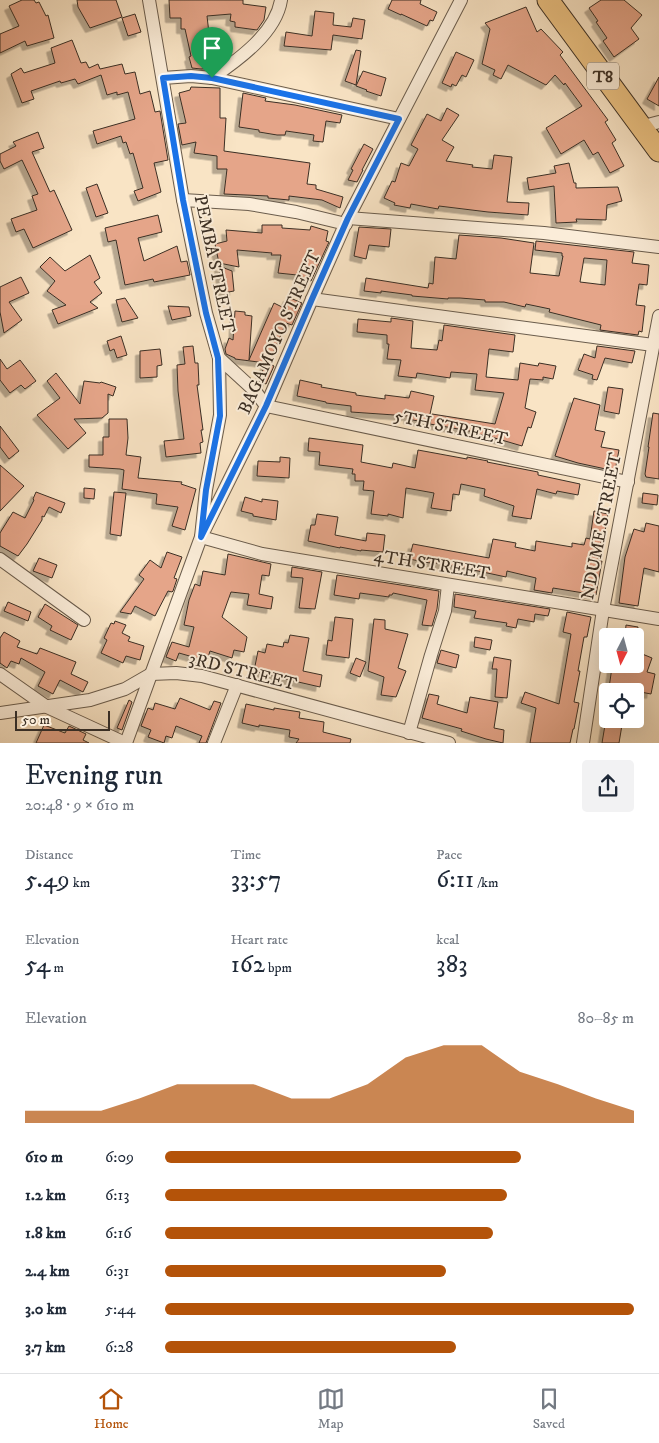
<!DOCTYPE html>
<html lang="en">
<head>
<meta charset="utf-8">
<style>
	body { margin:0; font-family:"IM FELL DW Pica",serif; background:#f2f2f3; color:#1f2937; height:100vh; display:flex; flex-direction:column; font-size:19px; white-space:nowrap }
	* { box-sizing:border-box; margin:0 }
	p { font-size:16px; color:#747a83 }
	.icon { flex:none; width:28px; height:28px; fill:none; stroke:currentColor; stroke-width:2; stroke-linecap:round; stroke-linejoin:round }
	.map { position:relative; height:743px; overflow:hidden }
	.sheet { display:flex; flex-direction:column; background:#fff; flex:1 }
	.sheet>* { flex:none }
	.needle { width:32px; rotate:186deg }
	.controls { position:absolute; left:599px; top:628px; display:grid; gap:10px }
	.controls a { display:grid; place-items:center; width:45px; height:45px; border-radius:5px; background:#fff; box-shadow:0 5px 20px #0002; font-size:25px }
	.scale { position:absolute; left:15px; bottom:12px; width:95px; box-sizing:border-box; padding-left:5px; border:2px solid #3b2f24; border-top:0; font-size:14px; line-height:18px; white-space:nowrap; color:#3b2f24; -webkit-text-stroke:4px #fbedd9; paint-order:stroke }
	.pin { position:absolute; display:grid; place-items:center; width:42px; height:42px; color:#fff; margin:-51px -21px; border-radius:50% 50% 50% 0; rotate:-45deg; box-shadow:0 0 5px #0007 }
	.pin .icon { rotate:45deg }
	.round { display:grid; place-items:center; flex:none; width:52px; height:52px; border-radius:5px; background:#f2f2f3 }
	.head { display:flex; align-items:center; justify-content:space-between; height:85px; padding:0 25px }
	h1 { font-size:28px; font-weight:600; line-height:38px }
	.figures { display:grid; grid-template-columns:repeat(3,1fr); gap:8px; height:85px; padding:5px 25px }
	.figures div { display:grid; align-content:center }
	.figures b { font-size:25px; font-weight:600 }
	.figures small { font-size:14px; font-weight:400 }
	.figures p { font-size:14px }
	.chart { height:140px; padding:10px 25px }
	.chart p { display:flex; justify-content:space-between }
	.chart svg { width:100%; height:90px; margin-top:5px; fill:#b45309; opacity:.7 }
	ul { padding:0 25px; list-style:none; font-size:16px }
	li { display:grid; grid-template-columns:80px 60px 1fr; align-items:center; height:38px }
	li i { height:12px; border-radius:6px; background:#b45309 }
	.dock { display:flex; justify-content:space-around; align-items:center; height:70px; border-top:1px solid #e0e1e3; background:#fff; font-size:14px; color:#747a83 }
	.dock a { display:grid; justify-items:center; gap:2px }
	.dock .current { color:#b45309 }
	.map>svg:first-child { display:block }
</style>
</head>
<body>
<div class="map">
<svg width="659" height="743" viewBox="0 0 659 743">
	<defs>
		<filter id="shadow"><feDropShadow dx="-4.5" dy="4.5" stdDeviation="0" flood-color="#0004"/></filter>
	</defs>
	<rect width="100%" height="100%" fill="#f9e4c5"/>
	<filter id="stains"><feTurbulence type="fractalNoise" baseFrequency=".004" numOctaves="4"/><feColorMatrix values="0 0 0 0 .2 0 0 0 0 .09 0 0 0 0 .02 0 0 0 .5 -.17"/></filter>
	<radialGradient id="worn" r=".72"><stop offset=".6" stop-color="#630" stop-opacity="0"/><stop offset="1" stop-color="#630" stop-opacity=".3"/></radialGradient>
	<!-- building -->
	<g fill="#e5a589" stroke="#3b2f24" fill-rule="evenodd" filter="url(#shadow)">
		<path d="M22,0H34L36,3L39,2L46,16L48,15L54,38L27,46L25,41L0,53V34L19,26L9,6Z"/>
		<path d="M77,0H116L122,17L90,28L78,7Z"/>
		<path d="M169,0H243V4L266,7L264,20L257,30L235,27V22L230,21L231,14L207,16L213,68L201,69L192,68L189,57L191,56L185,29H181V18H170Z"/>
		<path d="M392,0H421L420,4L437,12L433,21L430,20L427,26L401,14V15L388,9Z"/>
		<path d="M601,0H624L642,15L631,28L639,39L614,57L603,41L607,38L596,22L598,21L589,8Z"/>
		<path d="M526,7L537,32L541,29L563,52L560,55L608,120L605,122L616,140L612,143L624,166L610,173L598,152L593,155L584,140L561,154L546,128L582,106L565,83L564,85L555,75L546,85L508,65L501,79L493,75L495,70L482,64L490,29L485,23Z"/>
		<path d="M315,11L334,13L333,25L351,27L353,18L365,20L362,39L333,35L331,50L284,46L286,32L312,36Z"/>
		<path d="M135,14L141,32L128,36L122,18Z"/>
		<path d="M72,40L81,63L86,62L89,68L98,64L100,69L122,64L125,74L135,72L140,94L150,91L155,112L160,111L168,160L154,163L161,192L138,201L134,191L143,188L133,153L130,154L126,142L123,143L121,136L97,144L93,131L135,119L128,92L117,95V92L107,95L101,75L78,84L75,79L61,83L60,81L31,91L34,99L22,103L11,74L21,68L24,73L55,63L51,48Z"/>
		<path d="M356,50L361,51L356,85L345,81Z"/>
		<path d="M456,52L474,60L466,77L462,75L456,86L452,84L451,87L442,83Z"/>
		<path d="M363,71L386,78L381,96L366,91L367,90L356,86Z"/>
		<path d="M659,77V106L647,99Z"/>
		<path d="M191,87L220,88V118H226L224,151L310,163L307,184L316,185V189L343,197L340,208L322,200L289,196V200L268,198V196L224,194L227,169H217V156L194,153L196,142L182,145L178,124L186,123L179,93L190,90Z"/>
		<path d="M243,93L266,98L265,101L295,105L342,115L340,123L326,121L323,142L313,141L314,135L286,131L285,135H277L259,132V130L239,127Z"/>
		<path d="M447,108L459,115L442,140L454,147L446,161L473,165L472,167L492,169L494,155L512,157L507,202L529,203L528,215L488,212L439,206L438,209L411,204L410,208L394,205L395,203L384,198L392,181L395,182L401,163L409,166L418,149L411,145L427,114L441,121Z"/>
		<path d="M38,132L44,148L32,152L50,192L54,190L72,230L33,248L24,229L16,232L11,219L37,210L32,196L38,194L22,160L4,169L0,161V154L16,146L13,142Z"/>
		<path d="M364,144L373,149L362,170H363L357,182L348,180L353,170L351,169Z"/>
		<path d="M569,163L574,183H576V188L618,187L622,201L607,205L606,220L576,219L577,222L556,223L554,186L529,190L527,178L556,173L554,166Z"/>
		<path d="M97,184L108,213L96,217L86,188Z"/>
		<path d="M158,215L162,232L138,238L144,261L177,246L181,262L187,261L190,275L154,282L153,279L125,285L116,240L108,242L105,228Z"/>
		<path d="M262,225H282V228L310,230L311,226L328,231L326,241L329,242L311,281L297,275L278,273L281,255H271L272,253L237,250L239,267L219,263L215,244L227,241L226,230L262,233Z"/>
		<path d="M359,227L391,229L389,247L369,245L366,259L354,256Z"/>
		<path d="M459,235L501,238L534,243L530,273L559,276L563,256H562V253L535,250L536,241L634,252L632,263L649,265L647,285L639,284L636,305L645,306L642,332L639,331L638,335L600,330L601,325L549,312L550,309L526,304L525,307L504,302H485V300L460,298H448V299L412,296V295L381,291V293L364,291L366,278L428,288L429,283L433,284L435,257L456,259ZM584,258L607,260L605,285L580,282Z"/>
		<path d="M90,255L100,278L94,282L102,293L90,302L98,308L58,324L52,310L66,305L47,291L55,281L40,267L50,257L65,271Z"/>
		<path d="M219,266L232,271L234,291L223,293Z"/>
		<path d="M21,277L29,293L9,302L22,320L4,333L0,312V287Z"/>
		<path d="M288,297L302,303L292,325L286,323L269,363H268L274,366L266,384L258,381L266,363L235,359V358L226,354L225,349L229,338L233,340L235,311L245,312V315L252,316L249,360L274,303L284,308Z"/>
		<path d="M125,298L138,318L122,322L116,300Z"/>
		<path d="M168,306L189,307L191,316L172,320Z"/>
		<path d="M391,318L413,321L411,348L437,350L439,340L442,341L444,325L515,335L513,352L489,349L486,377L518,380L520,363L538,366L539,363L556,366L553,379L543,377V380L530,379L525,408L536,412L531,428L528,427L522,446L488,436L475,434V432L430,424L432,414L495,424L504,393L475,390L477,374L451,372L450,378L417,373L416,378L398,376L401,360L387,359L389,344H387V335L357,332L358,319L391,322Z"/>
		<path d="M121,336L127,355L117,358L114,349L110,351L107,341Z"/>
		<path d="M193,346L195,363H198L199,385H197L203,430H201L203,442L200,443L201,453L166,457L164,441L184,439L178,391L177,365L185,364L183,347Z"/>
		<path d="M597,346L635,351L632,363L605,358L597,380L592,379L593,375L578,370L584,354L595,358Z"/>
		<path d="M160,349L162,365L157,366V377L140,378V351Z"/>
		<path d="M0,359L7,369L20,360L36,381L25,389L21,385L10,393L0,380Z"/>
		<path d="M56,373L80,404L84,381L100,383L101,382L116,387L113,396L108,394V413L102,418L74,419L86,433L68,449L37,415L60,398L47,381Z"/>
		<path d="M300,380L322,385L321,387L356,393V395L385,399V395L409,398L411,391L434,396L428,423L408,419L409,416L351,412V406L326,403V402L297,396Z"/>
		<path d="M608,387L623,389L619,414L604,411Z"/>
		<path d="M574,398L600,405L595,430L605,432L601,447L619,450L615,471L578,463L555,456Z"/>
		<path d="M653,413L659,414V479L646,477L645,474L649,447H648Z"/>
		<path d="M109,419H127L128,438L126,455L141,457L138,478L182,482L181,484L196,489L185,530L172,526L178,507L156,504L157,494L122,489L124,470L120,469L89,467V455H103V437H109Z"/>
		<path d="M0,426L19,451L9,459L0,447Z"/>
		<path d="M309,438L363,445L361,462L392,468L393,463L415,468L418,450L467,459V457L488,461L487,462L538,472V475L580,484L578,495L557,491L556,494L537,489L531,519L512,516L514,506L484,496L485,489L461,484L459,495L453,494L451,511L431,508L434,493L406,488L403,518L388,514V516L371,514L374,491L363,490L364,481H355V474H352L353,469L319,465L320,452L308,451Z"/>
		<path d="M280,457L290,458L289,478L257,476L258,461L280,462Z"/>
		<path d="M0,465L24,486L0,511Z"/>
		<path d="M84,488L95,489L94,499L84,498Z"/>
		<path d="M36,492L65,503L61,513L49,507L44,517L42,516V520L27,544L18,556L0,546V533L13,512L25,518L34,500L33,499Z"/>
		<path d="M114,492L126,493L121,536L110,534Z"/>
		<path d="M643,493L658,495L657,505L642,503Z"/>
		<path d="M245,497L262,502V499L278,501L276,520L253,516V514L241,511Z"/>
		<path d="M594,511L608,514L605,531H603L598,560L602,561L596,595L553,588L552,593L534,590L536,578L507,571L506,577L464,568L430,562V563L409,559L413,544L489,558L493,539L516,543L515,547L535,551L536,541L572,547V543L584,545L586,538L590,539Z"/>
		<path d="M317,514L338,517L335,535L366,541L367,533L385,535L383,552L361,550V551L340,547V548L308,541L311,525H315Z"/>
		<path d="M646,523L659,526V572L644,568L638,606L619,603L625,557L634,529L644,532Z"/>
		<path d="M167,552L182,557L174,578L177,579L173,591L172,592L168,591L155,616L135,606L131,614L120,612L144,579L139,575L150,560L161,568Z"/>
		<path d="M228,554L271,564L269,576L262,575L259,594L273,597L271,609L247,605L249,594L231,592L222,617L247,637L244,652L234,650L232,658L210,651L207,661L179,653L176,661L166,657L172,642L189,647L194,627L184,625L189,600L195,584L200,586L203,571L225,575Z"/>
		<path d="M39,558L57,565L52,578L33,571Z"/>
		<path d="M292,567L322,572L315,609L299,608L303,578L291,577Z"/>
		<path d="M337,575L439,591L437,609L432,626L422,625L427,600L393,593L392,595H389V597L360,593L359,599L334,595Z"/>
		<path d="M455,594L550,609L548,616L535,614L534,622L518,619L516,628L506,626L507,623L474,618L476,611L454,607Z"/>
		<path d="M8,602L31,612L28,621L4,611Z"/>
		<path d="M45,604L78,625L71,640L50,630L52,626L38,617Z"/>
		<path d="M567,612L591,617L587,637H584L578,671H580L574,702L579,703L574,729H573L570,743H530L536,708L521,703L525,692L559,704L571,634L563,632Z"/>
		<path d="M335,617L353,619L349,658L326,655L328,640L332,641Z"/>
		<path d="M374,619L385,620V629L408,634L398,668L406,671L396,697L381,695L384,677L368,671Z"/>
		<path d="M115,621L126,625L122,633L130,637L128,641L144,646L140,660L126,656L123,663L101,653L107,640L104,638L111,623L114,624Z"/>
		<path d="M626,625L638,627L637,636H625Z"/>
		<path d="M4,632L20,641L17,647L37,654L40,648L76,662L71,674L88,682L83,692L60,680L53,694L38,686L45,672L21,658L19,664L11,661L7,668L0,663V638Z"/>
		<path d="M290,635L309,638L303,671L322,675L320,687L281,678L254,671L258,651L265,653L267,644L283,647L284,642L288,643Z"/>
		<path d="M475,637L492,640L490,650L474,647Z"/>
		<path d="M441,650L459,655L456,668L437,663Z"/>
		<path d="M635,651L652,658L647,672L655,674L651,694L630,690L626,691L609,688L612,667L618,668L619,664H635Z"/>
		<path d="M494,657L511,660L507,698L495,697L497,669H492Z"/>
		<path d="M356,658L366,662L360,677L350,673Z"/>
		<path d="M429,694L439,696L437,704L467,713L470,697L498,702L494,728L504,730L503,743L486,739L461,731L462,729L422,718Z"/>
		<path d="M180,698L210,710L214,701L221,703L206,743H199L202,736L176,726L172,738L166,736L164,743L148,737L151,730L141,726L148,708L153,710L155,703L175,709Z"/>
		<path d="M129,700L132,702L122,730L117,728Z"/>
		<path d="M246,704L274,710V708L300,712L299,718L324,722L323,732L351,739L350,743H296L299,739L289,737L290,730L259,725V727L242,723Z"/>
		<path d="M606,719H623L619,743H602Z"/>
		<path d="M44,725L65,733L69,726L86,734L83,740L89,743H36Z"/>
	</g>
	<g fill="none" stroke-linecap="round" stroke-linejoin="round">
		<!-- minor casing -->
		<g stroke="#6a5c4c" stroke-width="14">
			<g id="minor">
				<path d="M149,0L183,200L206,313L219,358L220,415L206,490L201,537L262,554L659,619"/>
				<path d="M163,78L191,76L212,78L399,119"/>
				<path d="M212,78C238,60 276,33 281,0"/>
				<path d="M640,127L659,122"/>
				<path d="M183,200L249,204L296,212L346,224"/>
				<path d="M348,218L544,233L659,247"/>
				<path d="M312,299L653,345"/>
				<path d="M219,358L255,391L266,406L628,482"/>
				<path d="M0,559L84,620"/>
				<path d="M0,674L47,707L125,743"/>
				<path d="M0,713L90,700L125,689L151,674L176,673L202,676L449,743"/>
				<path d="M409,733L431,655L445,611L448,585"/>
				<path d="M126,743L201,537L266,406L312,299L348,218L461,0"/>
				<path d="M214,743L237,685"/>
				<path d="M583,743L603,610L659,316"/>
			</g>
		</g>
		<!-- trunk casing -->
		<g stroke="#3b2f24" stroke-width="23">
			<path id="trunk" d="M548,0L659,151"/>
		</g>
		<!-- minor -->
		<use href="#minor" stroke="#fbedd9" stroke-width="12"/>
		<!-- trunk -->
		<use href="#trunk" stroke="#ecc282" stroke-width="21"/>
	</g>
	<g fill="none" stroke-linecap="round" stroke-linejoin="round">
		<!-- route casing -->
		<g stroke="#fff" stroke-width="10">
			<path id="route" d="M191,76L212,78L399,119L348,218L312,299L266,406L201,537L206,490L220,416L218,358L206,313L183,200L163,78Z"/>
		</g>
		<!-- route -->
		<use href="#route" stroke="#1a73e8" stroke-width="6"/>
	</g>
	<g text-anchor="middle" stroke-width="4" stroke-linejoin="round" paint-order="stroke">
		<!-- shield labels -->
		<rect fill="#fbedd9" stroke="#75685a" stroke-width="1" x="587" y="62.5" width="32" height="27" rx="4"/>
		<g font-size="16" font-weight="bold" fill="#3b2f24">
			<text x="603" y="82">T8</text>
		</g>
		<!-- street labels -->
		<g font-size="18" fill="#3b2f24" stroke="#fbedd9">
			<text transform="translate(215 264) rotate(78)" y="6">PEMBA STREET</text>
			<text transform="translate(279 332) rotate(-66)" y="6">BAGAMOYO STREET</text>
			<text transform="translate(451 427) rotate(12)" y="6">5TH STREET</text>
			<text transform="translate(601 526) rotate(-79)" y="6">NDUME STREET</text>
			<text transform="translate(432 564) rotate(9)" y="6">4TH STREET</text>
			<text transform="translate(243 671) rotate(14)" y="6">3RD STREET</text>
		</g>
	</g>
	<rect width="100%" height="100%" filter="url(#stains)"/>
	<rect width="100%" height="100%" fill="url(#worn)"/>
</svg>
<div class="controls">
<a><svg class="needle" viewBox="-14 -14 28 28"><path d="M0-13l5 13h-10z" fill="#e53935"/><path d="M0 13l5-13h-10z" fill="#747a83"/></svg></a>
<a><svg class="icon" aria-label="locate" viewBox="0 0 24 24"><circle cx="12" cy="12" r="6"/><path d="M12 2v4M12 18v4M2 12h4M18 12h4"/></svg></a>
</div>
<div class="scale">50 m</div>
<div class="pin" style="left:212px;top:78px;background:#1e9e55"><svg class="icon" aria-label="arrive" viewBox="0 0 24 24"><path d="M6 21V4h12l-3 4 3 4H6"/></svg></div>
</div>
<section class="sheet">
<div class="head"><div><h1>Evening run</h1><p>20:48 · 9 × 610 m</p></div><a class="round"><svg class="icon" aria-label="share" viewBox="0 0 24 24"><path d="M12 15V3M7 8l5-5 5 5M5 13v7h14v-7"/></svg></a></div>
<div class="figures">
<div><p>Distance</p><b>5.49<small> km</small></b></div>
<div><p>Time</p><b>33:57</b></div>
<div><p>Pace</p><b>6:11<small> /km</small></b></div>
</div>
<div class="figures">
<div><p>Elevation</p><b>54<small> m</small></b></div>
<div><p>Heart rate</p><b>162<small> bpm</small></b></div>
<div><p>kcal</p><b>383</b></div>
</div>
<div class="chart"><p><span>Elevation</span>80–85 m</p>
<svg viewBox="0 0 160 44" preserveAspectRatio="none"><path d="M0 44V38L10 38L20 38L30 32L40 25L50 25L60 25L70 32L80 32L90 25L100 12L110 6L120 6L130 19L140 25L150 32L160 38V44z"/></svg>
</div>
<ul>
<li><b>610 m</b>6:09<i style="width:76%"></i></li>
<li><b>1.2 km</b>6:13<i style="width:73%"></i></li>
<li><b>1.8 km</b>6:16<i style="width:70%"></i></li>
<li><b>2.4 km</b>6:31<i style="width:60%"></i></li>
<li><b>3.0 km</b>5:44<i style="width:100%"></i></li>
<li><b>3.7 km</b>6:28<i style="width:62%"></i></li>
</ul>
</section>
<nav class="dock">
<a class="current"><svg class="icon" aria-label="home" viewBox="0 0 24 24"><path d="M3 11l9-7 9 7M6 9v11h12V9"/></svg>Home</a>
<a><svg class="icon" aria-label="map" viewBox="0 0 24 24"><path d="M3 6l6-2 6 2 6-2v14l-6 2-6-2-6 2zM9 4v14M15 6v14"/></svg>Map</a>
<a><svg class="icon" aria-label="saved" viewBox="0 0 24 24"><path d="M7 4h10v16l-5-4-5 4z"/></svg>Saved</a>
</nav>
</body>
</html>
